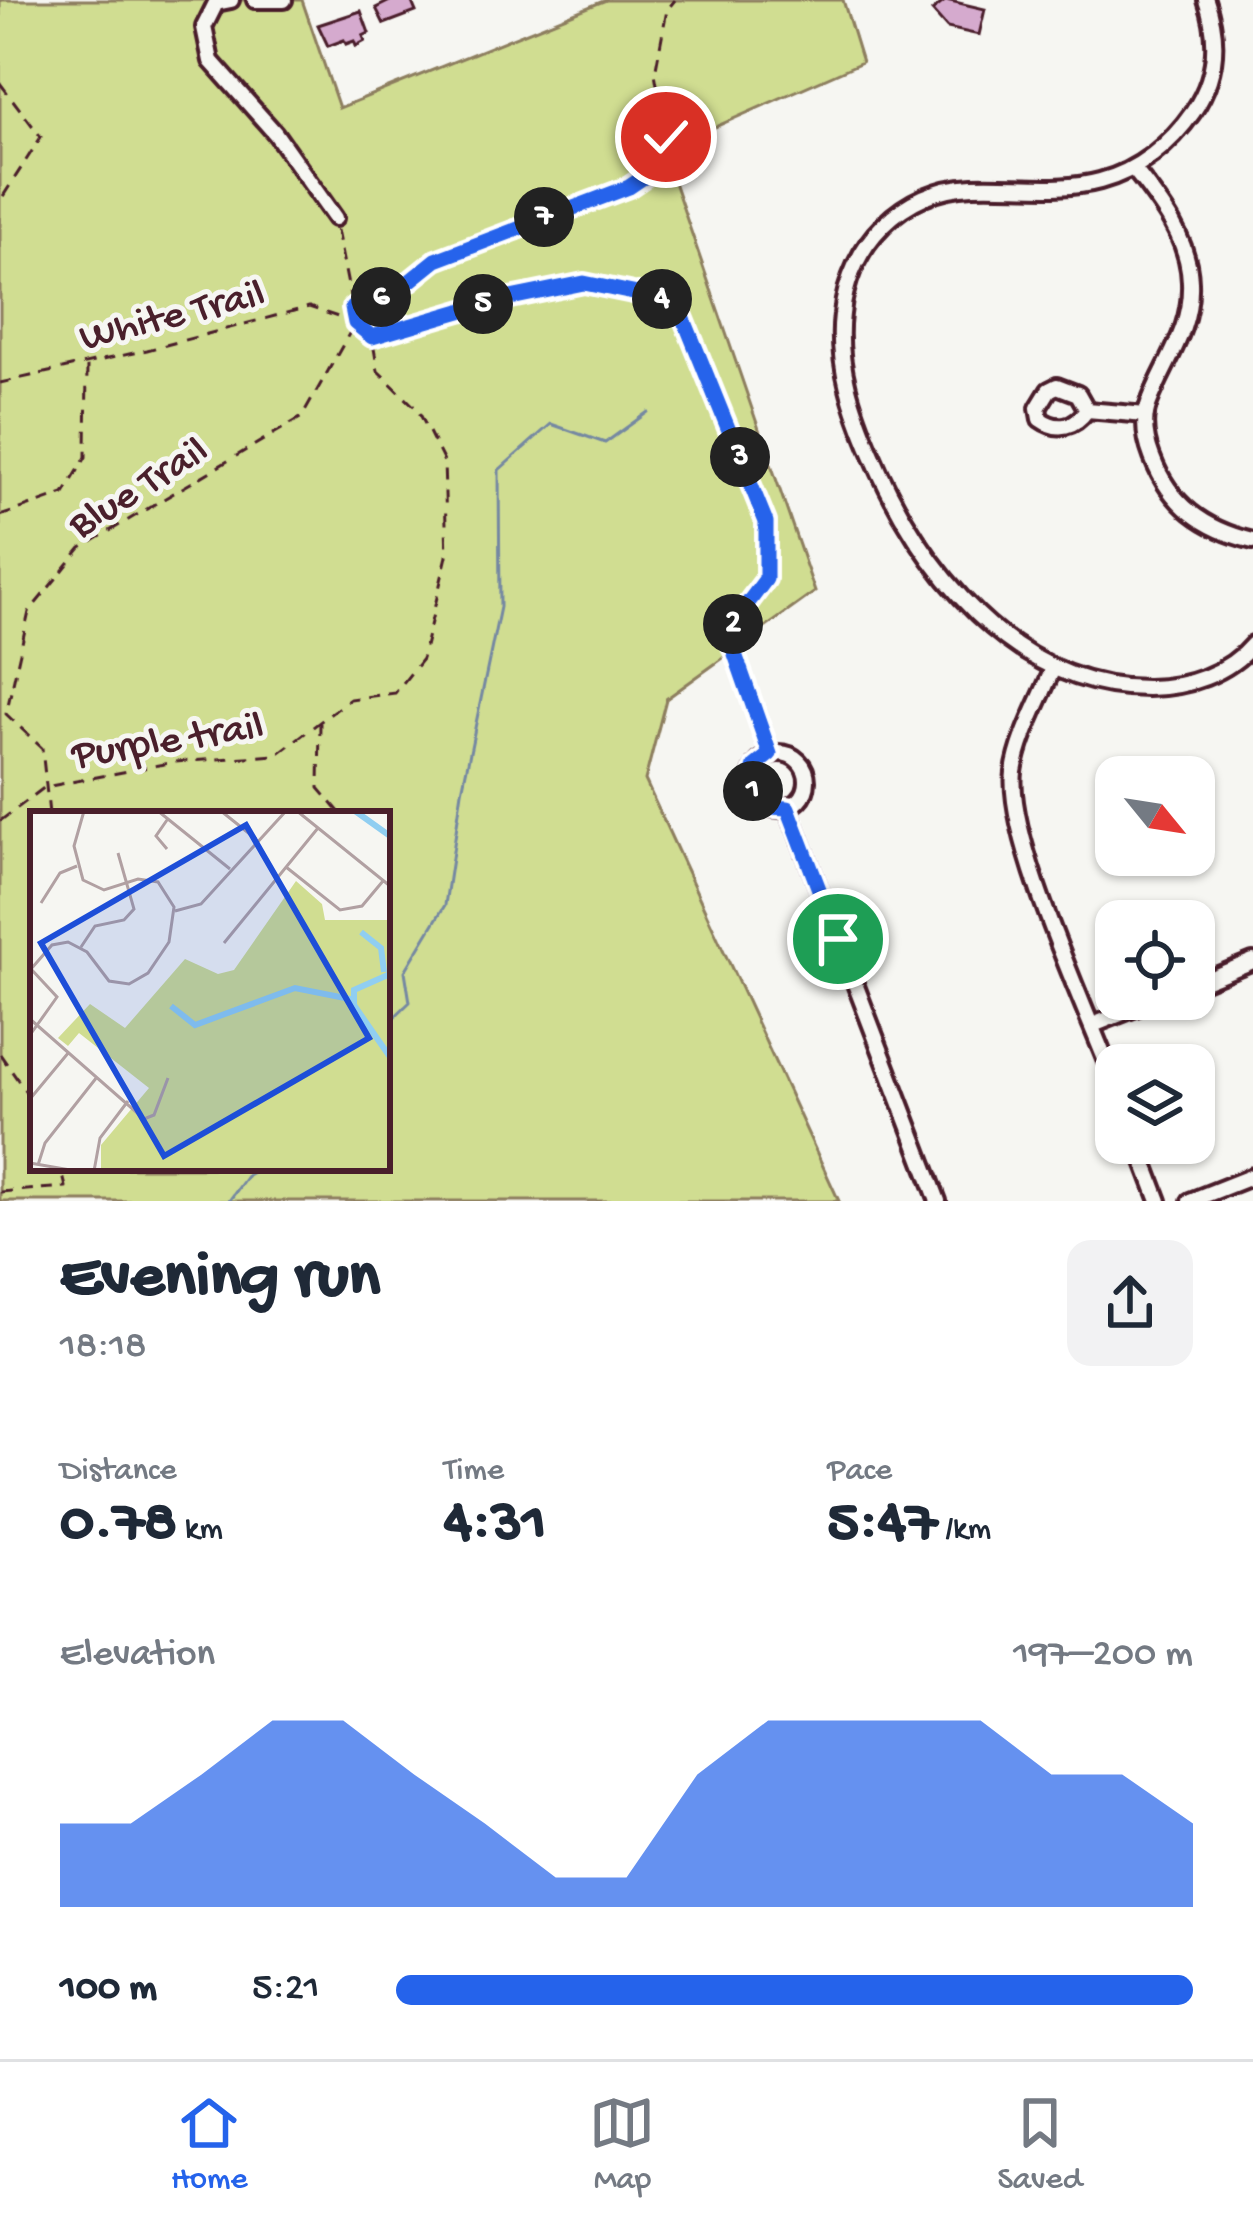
<!DOCTYPE html>
<html lang="en">
<head>
<meta charset="utf-8">
<style>
	body { margin:0; font-family:"Gochi Hand",sans-serif; background:#f2f2f3; color:#1f2937; height:100vh; display:flex; flex-direction:column; font-size:45px; white-space:nowrap }
	* { box-sizing:border-box; margin:0 }
	p { font-size:39px; color:#747a83 }
	.icon { flex:none; width:66px; height:66px; fill:none; stroke:currentColor; stroke-width:2; stroke-linecap:round; stroke-linejoin:round }
	.map { position:relative; height:1201px; overflow:hidden }
	.details { display:flex; flex-direction:column; background:#fff; flex:1 }
	.details>* { flex:none }
	.needle { width:78px; rotate:120deg }
	.controls { position:absolute; left:1095px; top:756px; display:grid; gap:24px }
	.controls a { display:grid; place-items:center; width:120px; height:120px; border-radius:24px; background:#fff; box-shadow:0 3px 9px #0004; font-size:60px }
	.pin { position:absolute; display:grid; place-items:center; width:102px; height:102px; color:#fff; margin:-51px; border:6px solid #fff; border-radius:50%; box-shadow:0 3px 12px #0007 }
	.km { position:absolute; width:60px; height:60px; margin:-30px; border-radius:50%; background:#222; color:#fff; font-size:33px; line-height:60px; text-align:center }
	.round { display:grid; place-items:center; flex:none; width:126px; height:126px; border-radius:24px; background:#f2f2f3 }
	.overview { display:flex; align-items:center; justify-content:space-between; height:204px; padding:0 60px }
	h1 { font-size:66px; font-weight:800; line-height:90px }
	.metrics { display:grid; grid-template-columns:repeat(3,1fr); gap:18px; height:204px; padding:12px 60px }
	.metrics div { display:grid; align-content:center }
	.metrics b { font-size:60px; font-weight:800 }
	.metrics small { font-size:33px; font-weight:400 }
	.metrics p { font-size:33px }
	.chart { height:336px; padding:24px 60px }
	.chart p { display:flex; justify-content:space-between }
	.chart svg { width:100%; height:216px; margin-top:12px; fill:#2563eb; opacity:.7 }
	ul { padding:0 60px; list-style:none; font-size:39px }
	li { display:grid; grid-template-columns:192px 144px 1fr; align-items:center; height:90px }
	li i { height:30px; border-radius:15px; background:#2563eb }
	.menu { display:flex; justify-content:space-around; align-items:center; height:168px; border-top:3px solid #e0e1e3; background:#fff; font-size:33px; color:#747a83 }
	.menu a { display:grid; justify-items:center; gap:6px }
	.menu .current { color:#2563eb }
	.map>svg:first-child { display:block }
</style>
</head>
<body>
<div class="map">
<svg width="1253" height="1201" viewBox="0 0 1253 1201">
	<rect width="100%" height="100%" fill="#f6f6f2"/>
	<filter id="ink" filterUnits="userSpaceOnUse"><feTurbulence type="fractalNoise" baseFrequency=".00833" numOctaves="2"/><feDisplacementMap in="SourceGraphic" scale="24" xChannelSelector="R" yChannelSelector="G"/><feConvolveMatrix kernelMatrix="1 2 1 2 8 2 1 2 1" color-interpolation-filters="sRGB"/></filter>
	<g filter="url(#ink)">
		<!-- green -->
		<path fill="#d0dd91" stroke="#8d7e5e" stroke-width="3" fill-rule="evenodd" d="M0,0H302L339,108L606,0H843L862,62L663,150L815,592L666,699L645,780L839,1201H0ZM33,814H387V1168H33Z"/>
		<g fill="none" stroke-linecap="round" stroke-linejoin="round">
			<!-- stream -->
			<g stroke="#7488a2" stroke-width="3">
				<path d="M387,1024L410,1002L405,971L445,905L462,791L500,607L499,470L551,424L605,443L648,412"/>
				<path d="M229,1201L248,1175L261,1168"/>
			</g>
		</g>
		<!-- building -->
		<g fill="#d5aace" stroke="#4a1f2b" stroke-width="3">
			<path d="M392,0H411L416,12L384,24L376,8Z"/>
			<path d="M946,0L985,9L979,35L947,28L932,11Z"/>
			<path d="M361,11L369,33L363,36L365,41L356,46L354,41L346,44L344,40L328,46L318,25Z"/>
		</g>
		<g fill="none" stroke-linecap="round" stroke-linejoin="round">
			<!-- minor casing -->
			<g stroke="#4a1f2b" stroke-width="22">
				<g id="minor">
					<path d="M231,0L216,3L204,27L211,61L275,133L335,218"/>
					<path d="M255,0H284"/>
					<path d="M1206,0C1220,40 1217,77 1193,112C1171,144 1138,171 1100,181C1060,192 1014,184 973,186C902,189 849,244 842,314C836,363 853,411 872,455C919,567 1014,689 1148,688C1186,688 1228,674 1253,644"/>
					<path d="M1133,168C1159,201 1189,238 1190,282C1192,330 1165,361 1149,403C1142,421 1145,439 1152,457C1170,505 1204,529 1253,541"/>
					<path d="M1057,386L1078,394L1087,410C1075,427 1058,432 1040,419L1038,408L1049,390Z"/>
					<path d="M1087,410L1146,415"/>
					<path d="M1053,668C1040,701 1019,737 1014,772C1006,839 1090,1017 1116,1087"/>
					<circle cx="779" cy="781" r="28"/>
					<path d="M788,808L938,1201"/>
					<path d="M1194,985L1253,961"/>
					<path d="M1093,1025L1158,999"/>
					<path d="M1137,1143L1159,1201"/>
					<path d="M1190,1201L1253,1176"/>
				</g>
			</g>
			<!-- path -->
			<g stroke="#4a1f2b" stroke-width="3" stroke-dasharray="12 9" stroke-linecap="butt">
				<path d="M0,83L41,137L0,201"/>
				<path d="M337,230L355,321"/>
				<path d="M352,308L400,289L436,260L629,187L654,170L666,137L655,73L667,10L675,0"/>
				<path d="M372,337L491,302L584,283L677,302L766,522V579L730,627L729,637L770,754"/>
				<path d="M0,383L147,350L309,307L355,323L372,337L378,371L418,410L444,462L447,556L422,659L395,693L350,699L276,755L174,762L45,787L0,821"/>
				<path d="M0,516L64,494L86,457L87,365"/>
				<path d="M320,723L319,788L341,814"/>
				<path d="M49,814L42,748L6,714L29,612L81,548L302,417L354,325"/>
				<path d="M0,1054L33,1102"/>
				<path d="M0,1192L66,1187L61,1168"/>
			</g>
			<!-- minor -->
			<use href="#minor" stroke="#f6f6f2" stroke-width="14"/>
		</g>
	</g>
	<g fill="none" stroke-linecap="round" stroke-linejoin="round" filter="url(#ink)">
		<!-- route casing -->
		<g stroke="#fff" stroke-width="24">
			<path id="route" d="M666,137L654,170L629,187L436,260L400,289L352,308L355,323L372,337L491,302L584,283L677,302L766,522V579L730,627L729,637L770,754L755,766C748,784 753,797 769,807L788,808L838,939"/>
		</g>
		<!-- route -->
		<use href="#route" stroke="#2563eb" stroke-width="15"/>
	</g>
	<g text-anchor="middle" stroke-width="10" stroke-linejoin="round" paint-order="stroke">
		<!-- street labels -->
		<g font-size="42" fill="#4a1f2b" stroke="#f6f6f2">
			<text transform="translate(171 311) rotate(-14)" y="15">White Trail</text>
			<text transform="translate(136 484) rotate(-32)" y="15">Blue Trail</text>
			<text transform="translate(167 736) rotate(-9)" y="15">Purple trail</text>
		</g>
	</g>
	<!-- overview -->
	<g transform="translate(30 811)">
		<rect width="360" height="360" fill="#f6f6f2"/>
		<path d="M266,70L292,93L295,109H360V360H71V334L119,277L49,222L38,235L28,227L60,193L95,217L155,148L188,163L204,159Z" fill="#d0dd91"/>
		<path fill="none" stroke="#90cef1" stroke-width="6" d="M325,0L360,25M331,121L351,137L354,161M360,163L324,179V194L360,246M141,195L165,214L265,177L325,189"/>
		<path fill="none" stroke="#b1a0a2" stroke-width="3" d="M128,0L200,58M191,0L226,28M267,0L360,75M137,38L126,25L137,9M256,56L310,99L332,95L353,70M11,92L30,62L47,55M145,100L171,93L256,0M194,132L288,17M51,136L65,115L94,109L104,98L88,42M1,158L22,134L38,131L57,141L79,170L99,173L118,162L139,131L144,96L128,71L108,68L74,79L53,69L44,35L54,0M0,208L114,308L124,304L138,267M0,224L27,186L1,158M0,288L39,241M0,352L46,360M8,354L15,332L67,266M64,360L70,327L98,290"/>
		<path fill="#1d4ed8" fill-opacity="0.15" stroke="#1d4ed8" stroke-width="6" d="M216,14L339,227L134,345L11,132Z"/>
		<rect width="360" height="360" fill="none" stroke="#4a1f2b" stroke-width="6"/>
	</g>
</svg>
<div class="controls">
<a><svg class="needle" viewBox="-14 -14 28 28"><path d="M0-13l5 13h-10z" fill="#e53935"/><path d="M0 13l5-13h-10z" fill="#747a83"/></svg></a>
<a><svg class="icon" aria-label="locate" viewBox="0 0 24 24"><circle cx="12" cy="12" r="6"/><path d="M12 2v4M12 18v4M2 12h4M18 12h4"/></svg></a>
<a><svg class="icon" aria-label="layers" viewBox="0 0 24 24"><path d="M12 4l9 5-9 5-9-5zM3 14l9 5 9-5"/></svg></a>
</div>
<div class="pin" style="left:838px;top:939px;background:#1e9e55"><svg class="icon" aria-label="arrive" viewBox="0 0 24 24"><path d="M6 21V4h12l-3 4 3 4H6"/></svg></div>
<div class="pin" style="left:666px;top:137px;background:#d93025"><svg class="icon" aria-label="check" viewBox="0 0 24 24"><path d="M5 12l5 5 9-10"/></svg></div>
<b class="km" style="left:753px;top:791px">1</b>
<b class="km" style="left:733px;top:624px">2</b>
<b class="km" style="left:740px;top:457px">3</b>
<b class="km" style="left:662px;top:299px">4</b>
<b class="km" style="left:483px;top:304px">5</b>
<b class="km" style="left:381px;top:297px">6</b>
<b class="km" style="left:544px;top:217px">7</b>
</div>
<section class="details">
<div class="overview"><div><h1>Evening run</h1><p>18:18</p></div><a class="round"><svg class="icon" aria-label="share" viewBox="0 0 24 24"><path d="M12 15V3M7 8l5-5 5 5M5 13v7h14v-7"/></svg></a></div>
<div class="metrics">
<div><p>Distance</p><b>0.78<small> km</small></b></div>
<div><p>Time</p><b>4:31</b></div>
<div><p>Pace</p><b>5:47<small> /km</small></b></div>
</div>
<div class="chart"><p><span>Elevation</span>197–200 m</p>
<svg viewBox="0 0 160 44" preserveAspectRatio="none"><path d="M0 44V27L10 27L20 17L30 6L40 6L50 17L60 27L70 38L80 38L90 17L100 6L110 6L120 6L130 6L140 17L150 17L160 27V44z"/></svg>
</div>
<ul>
<li><b>100 m</b>5:21<i style="width:100%"></i></li>
</ul>
</section>
<nav class="menu">
<a class="current"><svg class="icon" aria-label="home" viewBox="0 0 24 24"><path d="M3 11l9-7 9 7M6 9v11h12V9"/></svg>Home</a>
<a><svg class="icon" aria-label="map" viewBox="0 0 24 24"><path d="M3 6l6-2 6 2 6-2v14l-6 2-6-2-6 2zM9 4v14M15 6v14"/></svg>Map</a>
<a><svg class="icon" aria-label="saved" viewBox="0 0 24 24"><path d="M7 4h10v16l-5-4-5 4z"/></svg>Saved</a>
</nav>
</body>
</html>
